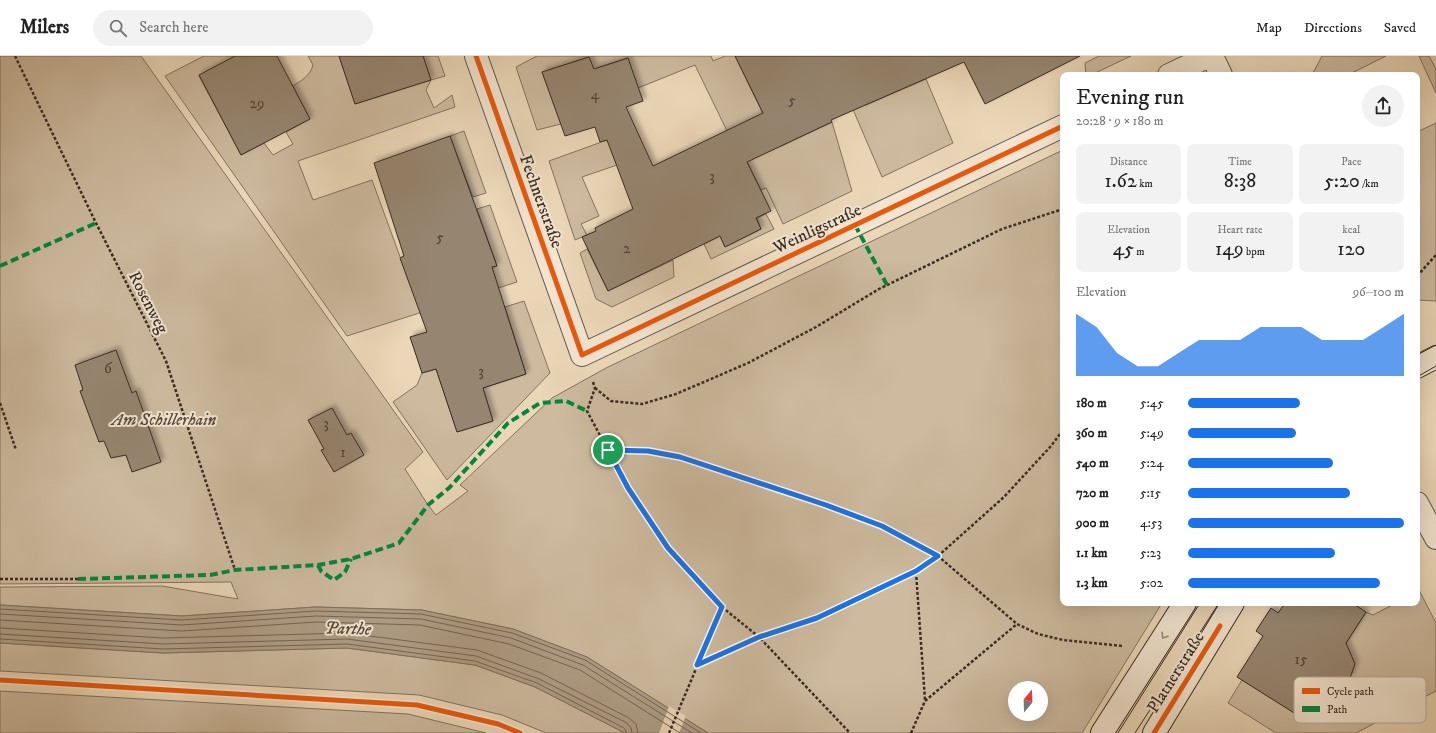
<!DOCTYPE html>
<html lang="en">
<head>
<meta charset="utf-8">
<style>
	body { margin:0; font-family:"IM FELL DW Pica",serif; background:#f2f2f2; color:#222; height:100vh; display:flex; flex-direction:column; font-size:15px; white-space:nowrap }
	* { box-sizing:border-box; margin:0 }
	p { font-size:13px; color:#767676 }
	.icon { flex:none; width:22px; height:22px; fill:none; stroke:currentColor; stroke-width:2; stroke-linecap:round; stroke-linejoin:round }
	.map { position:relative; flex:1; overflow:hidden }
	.details { position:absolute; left:1060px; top:16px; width:360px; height:534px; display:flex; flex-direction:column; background:#fff; border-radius:8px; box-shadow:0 4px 16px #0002 }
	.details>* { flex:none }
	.needle { width:26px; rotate:19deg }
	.controls { position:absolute; left:1008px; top:625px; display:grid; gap:8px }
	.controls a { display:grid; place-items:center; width:40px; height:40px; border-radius:50%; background:#fff; box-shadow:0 4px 16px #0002; font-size:20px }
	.pin { position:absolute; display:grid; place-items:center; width:34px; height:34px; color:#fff; margin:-17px; border:2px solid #fff; border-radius:50%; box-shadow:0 1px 4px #0007 }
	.round { display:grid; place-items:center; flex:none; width:42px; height:42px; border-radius:21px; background:#f2f2f2 }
	.summary { display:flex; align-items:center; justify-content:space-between; height:68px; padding:0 16px }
	h1 { font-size:22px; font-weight:600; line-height:30px }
	.stats { display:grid; grid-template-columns:repeat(3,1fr); gap:6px; height:68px; padding:4px 16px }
	.stats div { display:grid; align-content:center; border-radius:8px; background:#f2f2f2; text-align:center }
	.stats b { font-size:20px; font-weight:600 }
	.stats small { font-size:11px; font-weight:400 }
	.stats p { font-size:11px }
	.chart { height:112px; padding:8px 16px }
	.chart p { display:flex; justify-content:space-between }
	.chart svg { width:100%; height:72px; margin-top:4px; fill:#1a73e8; opacity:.7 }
	ul { padding:0 16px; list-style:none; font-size:13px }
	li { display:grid; grid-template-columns:64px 48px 1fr; align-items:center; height:30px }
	li i { height:10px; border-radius:5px; background:#1a73e8 }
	header { display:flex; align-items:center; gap:24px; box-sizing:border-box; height:56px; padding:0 20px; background:#fff; border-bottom:1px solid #e0e0e0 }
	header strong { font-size:19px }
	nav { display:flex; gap:22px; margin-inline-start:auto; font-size:14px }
	.search { width:280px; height:36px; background:#f2f2f2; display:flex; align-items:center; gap:10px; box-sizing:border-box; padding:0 14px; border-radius:22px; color:#767676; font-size:15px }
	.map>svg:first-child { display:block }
</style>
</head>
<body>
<header>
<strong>Milers</strong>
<div class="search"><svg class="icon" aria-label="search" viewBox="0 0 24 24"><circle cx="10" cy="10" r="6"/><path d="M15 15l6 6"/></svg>Search here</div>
<nav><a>Map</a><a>Directions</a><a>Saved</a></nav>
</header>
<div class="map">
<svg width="1436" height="677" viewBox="0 0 1436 677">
	<defs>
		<filter id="shadow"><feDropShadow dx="3.5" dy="-3.5" stdDeviation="2" flood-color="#0004"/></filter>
	</defs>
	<rect width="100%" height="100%" fill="#ebd7b8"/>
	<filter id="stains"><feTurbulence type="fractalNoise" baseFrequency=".005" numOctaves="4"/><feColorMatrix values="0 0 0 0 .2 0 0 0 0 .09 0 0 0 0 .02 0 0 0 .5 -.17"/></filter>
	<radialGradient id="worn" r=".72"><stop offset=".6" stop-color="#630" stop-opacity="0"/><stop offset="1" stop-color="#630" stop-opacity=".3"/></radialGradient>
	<!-- green -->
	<g fill="#cdba9f" stroke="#837361" fill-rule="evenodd">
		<path d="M0,0H141L423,396L405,413L428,449L436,459L468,435L460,429L552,342L606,312L1063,94V547H1162L1082,677H708L587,601L513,573L422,554L316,551L182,560L0,549V531L162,530L238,543L231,526L0,528ZM1015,632H1041V658H1015Z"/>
		<path d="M204,0H235L199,20L241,99L264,87L273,99L293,88L286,76L310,63L293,30C302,24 310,20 313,9L308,0H339L355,48L431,24L423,0H438L445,20L431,24L426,34L434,52L452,39L455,51L298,105L313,144L372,124L414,239L497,210L477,153L490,149L517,226L347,280L165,20Z"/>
		<path d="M537,0H711L713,5L725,0H735L779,91L832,66L852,135L783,168L766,132L761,134L731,73L727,75L695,9L638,32L627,2L594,13L588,1L542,16L561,68L537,74L516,11Z"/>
		<path d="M830,0H844L866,49L926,23L953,87L882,121Z"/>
		<path d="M1099,0H1131L1091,19H1086L1085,7Z"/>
		<path d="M1322,0H1386L1348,19H1312Z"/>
		<path d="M1419,0H1429L1436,13V37Z"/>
		<path d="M1436,67V245L1417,244V76Z"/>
		<path d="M464,75L486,137L473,141L450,80Z"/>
		<path d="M607,84L617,109L582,121L599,160L581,168L587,179L575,184L549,105Z"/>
		<path d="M766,158L774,173L711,203L704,188L720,180L725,191L761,173L757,162Z"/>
		<path d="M587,193L608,235L673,204L674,221L612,251L596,243L580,197Z"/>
		<path d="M524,245L550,317L447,424L393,346L417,329L422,317L436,313L457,376L493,365L483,332L526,318L505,251Z"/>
		<path d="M1419,534L1436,567V635L1356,677H1276L1228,647L1242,624L1299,660L1325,619L1338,624L1350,622L1355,608L1343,592L1366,556L1373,559L1396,547H1417V536Z"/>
		<path d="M0,587L163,597L347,592L475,609L535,631L625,677H546L502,659L419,639L0,615Z"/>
		<path d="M0,635L408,658L486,677H0Z"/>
	</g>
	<!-- water -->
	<path fill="#ae9d85" stroke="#7f705e" d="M0,549L182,560L316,551L421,554L513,573L587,601L708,677H625L535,631L475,609L347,592L163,597L0,587Z"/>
	<!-- pier -->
	<path fill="#ebd7b8" d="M669,650L686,660L679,677H659Z"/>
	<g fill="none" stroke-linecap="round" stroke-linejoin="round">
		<!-- shore -->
		<g stroke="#746454" stroke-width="1">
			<path d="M0,553L182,564L316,555L421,558L512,577L585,604L701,677"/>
			<path d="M0,558L182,569L316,560L421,563L511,582L583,609L692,677"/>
			<path d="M0,564L182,575L316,566L420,569L509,588L580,614L680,677"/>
			<path d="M0,572L163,582L347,577L477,594L541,617L629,662L636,668L638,677"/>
			<path d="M0,578L163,588L347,583L476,600L539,623L627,667L631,672L632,677"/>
			<path d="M0,583L163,593L347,588L475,605L537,627L624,672L627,677"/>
		</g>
	</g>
	<!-- building -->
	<g fill="#968570" stroke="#392c23" filter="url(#shadow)">
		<path d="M235,0H277L310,63L241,99L199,19Z"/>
		<path d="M339,0H423L431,24L355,48Z"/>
		<path d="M735,0H1080L985,48L964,6L831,64L832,66L747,106L771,155L756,162L761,173L725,191L720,180L608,235L582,181L596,175L595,172L633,153L607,84L600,86L595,71L565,80L542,16L589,1L594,13L628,2L643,45L626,51L653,110L763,57Z"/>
		<path d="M450,80L497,210L492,211L526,318L483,332L493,365L457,376L436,313L422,317L410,281L427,276L400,202L404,200L374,107Z"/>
		<path d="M116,294L132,337L136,335L161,406L132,416L126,399L111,402L104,385L99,386L80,335L83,334L75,309Z"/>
		<path d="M332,352L347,379L351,377L364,399L334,416L321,394L324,393L308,364Z"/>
		<path d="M1285,547H1352L1366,556L1346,587L1355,608L1350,622L1320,628L1299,660L1237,621L1263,580L1256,575L1271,552L1278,557Z"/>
	</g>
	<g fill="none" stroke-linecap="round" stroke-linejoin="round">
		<!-- minor casing -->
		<g stroke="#665748" stroke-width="24">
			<g id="minor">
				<path d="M476,0L582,299L1063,70"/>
				<path d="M1212,0L1221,19"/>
				<path d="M1169,19L1209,0"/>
				<path d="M1417,447L1436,482"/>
			</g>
		</g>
		<!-- secondary casing -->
		<g stroke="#392c23" stroke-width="24">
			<g id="secondary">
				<path d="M1417,311L1436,301"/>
				<path d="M1102,677L1185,547"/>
				<path d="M1154,677L1233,547"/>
			</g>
		</g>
		<!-- path -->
		<g stroke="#392c23" stroke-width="2.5" stroke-dasharray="3 2" stroke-linecap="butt">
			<path d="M15,0L96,167L166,305L235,514"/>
			<path d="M1417,220L1436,199"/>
			<path d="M593,326L595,332L587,355L628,432L668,492L722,551L759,581L850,677"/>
			<path d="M595,332L611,345L642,348L676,338L748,307L816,271L879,233L1002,173L1063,153"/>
			<path d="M0,347L16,394"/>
			<path d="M607,394L648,395L680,401L826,449L882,470L938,500L1017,568L1038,578L1063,584L1123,590"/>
			<path d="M916,516L925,644"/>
			<path d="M0,523H78"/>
			<path d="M697,609L759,581L817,562L916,515L938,500L1004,441L1051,390L1063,374"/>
			<path d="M669,677L722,551"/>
			<path d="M911,677L925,645L1017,568"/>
		</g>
		<!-- minor -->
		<use href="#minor" stroke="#f2e5d1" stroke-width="22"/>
		<!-- secondary -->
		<use href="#secondary" stroke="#f2e5d1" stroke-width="22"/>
		<!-- tram -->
		<g stroke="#392c23" stroke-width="1">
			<path d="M1417,299L1436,289"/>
			<path d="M1417,321L1436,310"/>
			<path d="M1118,677L1200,547"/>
			<path d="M1135,677L1219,547"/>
		</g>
		<!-- quiet -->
		<g stroke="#00873e" stroke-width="4" stroke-dasharray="8 4" stroke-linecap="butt">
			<path d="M855,169L887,229"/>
			<path d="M0,210L96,167"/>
			<path d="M1060,380L1063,379"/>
			<path d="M318,509L321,515L334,524L345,516L351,503"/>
			<path d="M78,523L210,519L235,514L318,509L351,503L399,487L428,449L449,432L508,367L540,347L566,345L587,355"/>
		</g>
		<!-- cycleway casing -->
		<g stroke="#f2e5d1" stroke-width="8">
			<g id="cycleway">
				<path d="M476,0L582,299L1063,70"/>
				<path d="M0,624L417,649L498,668L520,677"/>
				<path d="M1154,677L1220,570"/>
			</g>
		</g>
		<!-- cycleway -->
		<use href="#cycleway" stroke="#e8590c" stroke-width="5"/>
	</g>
	<!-- one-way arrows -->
	<defs><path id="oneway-chevron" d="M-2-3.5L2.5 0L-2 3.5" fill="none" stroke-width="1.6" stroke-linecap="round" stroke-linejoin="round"/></defs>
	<use stroke="#96887a" href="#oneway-chevron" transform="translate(1164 580) rotate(123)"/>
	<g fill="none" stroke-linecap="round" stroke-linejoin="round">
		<!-- route casing -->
		<g stroke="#fff" stroke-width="8">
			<path id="route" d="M608,394L648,395L680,401L826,449L882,470L938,500L916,515L817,562L759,581L697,609L722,551L668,492L628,432Z"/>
		</g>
		<!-- route -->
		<use href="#route" stroke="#1a73e8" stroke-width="5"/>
	</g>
	<g text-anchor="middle" stroke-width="4" stroke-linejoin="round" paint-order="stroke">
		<!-- number labels -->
		<g font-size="15" fill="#504236">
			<text x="595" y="43">4</text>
			<text x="792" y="49">5</text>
			<text x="257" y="52">29</text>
			<text x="712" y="125">3</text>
			<text x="440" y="186">5</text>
			<text x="627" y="197">2</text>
			<text x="108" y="317">6</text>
			<text x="481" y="320">3</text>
			<text x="326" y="372">3</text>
			<text x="343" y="401">1</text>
			<text x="1301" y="608">15</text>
		</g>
		<!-- street labels -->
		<g font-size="17" fill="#392c23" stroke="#f2e5d1">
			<text transform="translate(542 145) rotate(70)" y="6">Fechnerstraße</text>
			<text transform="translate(817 172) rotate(-25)" y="6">Weinligstraße</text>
			<text transform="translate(149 246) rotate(63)" y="6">Rosenweg</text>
			<text transform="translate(1175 616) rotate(-58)" y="6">Platnerstraße</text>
		</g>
		<!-- park labels -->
		<g font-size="17" font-style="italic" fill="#57483c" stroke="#f2e5d1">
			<text x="164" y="369">Am Schillerhain</text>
		</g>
		<!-- water labels -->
		<g font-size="18" font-style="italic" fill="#56483c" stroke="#f2e5d1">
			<text transform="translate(348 572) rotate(2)" y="6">Parthe</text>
		</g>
	</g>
	<!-- legend -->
	<rect x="1294" y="621" width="132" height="46" rx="6" fill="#f2e5d1" stroke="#baae9d" stroke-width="1"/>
	<rect x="1302" y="632" width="18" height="6" fill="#e8590c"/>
	<rect x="1302" y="650" width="18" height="6" fill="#00873e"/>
	<g font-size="11" fill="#392c23">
		<text x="1327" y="639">Cycle path</text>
		<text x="1327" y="657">Path</text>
	</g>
	<rect width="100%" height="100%" filter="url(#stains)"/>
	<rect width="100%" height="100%" fill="url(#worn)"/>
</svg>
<div class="controls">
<a><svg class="needle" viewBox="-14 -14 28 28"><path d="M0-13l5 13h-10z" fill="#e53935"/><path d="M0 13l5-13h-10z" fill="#767676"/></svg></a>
</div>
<div class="pin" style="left:608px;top:394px;background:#1e9e55"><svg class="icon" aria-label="arrive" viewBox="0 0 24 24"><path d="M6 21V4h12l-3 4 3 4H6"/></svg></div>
<section class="details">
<div class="summary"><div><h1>Evening run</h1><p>20:28 · 9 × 180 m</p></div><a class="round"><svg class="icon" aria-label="share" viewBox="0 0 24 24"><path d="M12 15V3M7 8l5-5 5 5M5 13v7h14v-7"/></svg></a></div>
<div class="stats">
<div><p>Distance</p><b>1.62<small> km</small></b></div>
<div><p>Time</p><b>8:38</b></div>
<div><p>Pace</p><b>5:20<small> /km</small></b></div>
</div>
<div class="stats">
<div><p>Elevation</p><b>45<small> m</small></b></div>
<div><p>Heart rate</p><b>149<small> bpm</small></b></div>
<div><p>kcal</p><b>120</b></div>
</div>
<div class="chart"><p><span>Elevation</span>96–100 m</p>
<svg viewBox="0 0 160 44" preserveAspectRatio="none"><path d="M0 44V6L10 14L20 30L30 38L40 38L50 30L60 22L70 22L80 22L90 14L100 14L110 14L120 22L130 22L140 22L150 14L160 6V44z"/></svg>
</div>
<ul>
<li><b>180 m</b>5:45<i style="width:52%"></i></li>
<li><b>360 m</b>5:49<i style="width:50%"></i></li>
<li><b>540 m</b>5:24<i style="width:67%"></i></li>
<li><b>720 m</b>5:15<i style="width:75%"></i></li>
<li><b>900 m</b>4:53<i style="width:100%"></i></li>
<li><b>1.1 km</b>5:23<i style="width:68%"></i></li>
<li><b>1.3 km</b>5:02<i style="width:89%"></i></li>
</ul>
</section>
</div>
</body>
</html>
